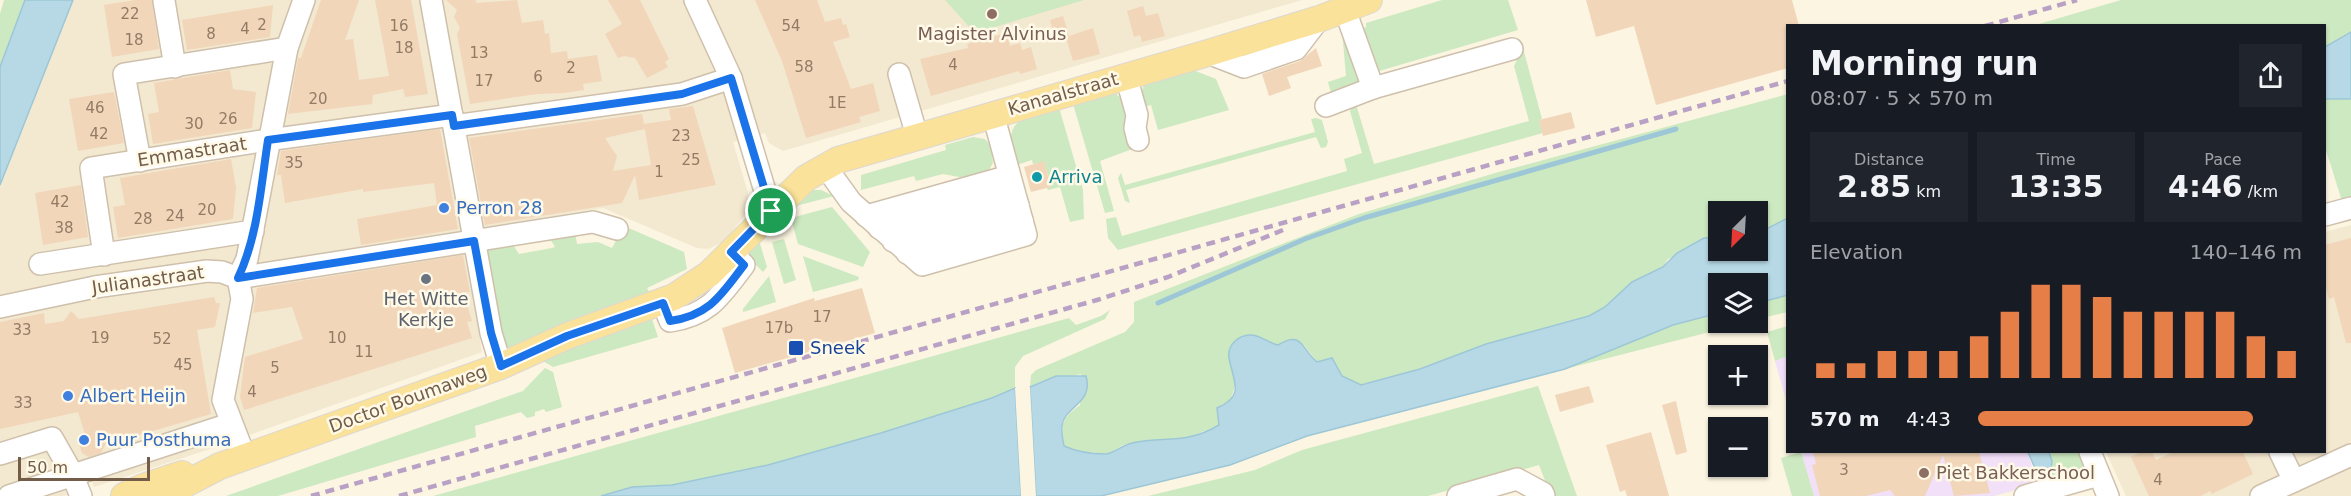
<!DOCTYPE html>
<html lang="en">
<head>
<meta charset="utf-8">
<style>
	body { margin:0; font-family:"DejaVu Sans",sans-serif; background:#20242c; color:#f1f3f6; height:100vh; display:flex; flex-direction:column; font-size:22px; white-space:nowrap }
	* { box-sizing:border-box; margin:0 }
	p { font-size:20px; color:#9ea1a6 }
	.icon { flex:none; width:33px; height:33px; fill:none; stroke:currentColor; stroke-width:2; stroke-linecap:round; stroke-linejoin:round }
	.map { position:relative; flex:1; overflow:hidden }
	.sheet { position:absolute; left:1786px; top:24px; width:540px; height:429px; display:flex; flex-direction:column; background:#171b24; border-radius:0px; box-shadow:0 2px 4px #0004 }
	.sheet>* { flex:none }
	.needle { width:39px; rotate:204deg }
	.buttons { position:absolute; left:1708px; top:201px; display:grid; gap:12px }
	.buttons a { display:grid; place-items:center; width:60px; height:60px; border-radius:0px; background:#171b24; box-shadow:0 2px 4px #0004; font-size:30px }
	.scale { position:absolute; left:18px; bottom:15px; width:132px; box-sizing:border-box; padding-left:6px; border:3px solid #735d49; border-top:0; font-size:16px; line-height:21px; white-space:nowrap; color:#735d49; -webkit-text-stroke:4px #fff9e8; paint-order:stroke }
	.pin { position:absolute; display:grid; place-items:center; width:51px; height:51px; color:#fff; margin:-26px; border:3px solid #fff; border-radius:50%; box-shadow:0 2px 6px #0007 }
	.round { display:grid; place-items:center; flex:none; width:63px; height:63px; border-radius:0px; background:#20242c }
	.headline { display:flex; align-items:center; justify-content:space-between; height:102px; padding:0 24px }
	h1 { font-size:33px; font-weight:700; line-height:45px }
	.figures { display:grid; grid-template-columns:repeat(3,1fr); gap:9px; height:102px; padding:6px 24px }
	.figures div { display:grid; align-content:center; border-radius:0px; background:#20242c; text-align:center }
	.figures b { font-size:30px; font-weight:700 }
	.figures small { font-size:16px; font-weight:400 }
	.figures p { font-size:16px }
	.chart { height:168px; padding:12px 24px }
	.chart p { display:flex; justify-content:space-between }
	.chart svg { width:100%; height:108px; margin-top:6px; stroke:#e67e47; stroke-width:6 }
	ul { padding:0 24px; list-style:none; font-size:20px }
	li { display:grid; grid-template-columns:96px 72px 1fr; align-items:center; height:45px }
	li i { height:15px; border-radius:8px; background:#e67e47 }
	.map>svg:first-child { display:block }
</style>
</head>
<body>
<div class="map">
<svg width="2351" height="496" viewBox="0 0 2351 496">
	<rect width="100%" height="100%" fill="#fcf5e2"/>
	<!-- residential -->
	<g fill="#f3e8d0">
		<path d="M66,0H1302L783,151L769,143L765,133L733,142L748,193L747,212L725,241L708,249L697,248L603,208L463,231L482,352L213,448L94,487L90,477L64,486L67,495L63,496H0V171Z"/>
		<path d="M2351,225V496H2126L2106,452H2325V232Z"/>
	</g>
	<!-- education -->
	<g fill="#f2dff8">
		<path d="M1788,356V407L1775,361Z"/>
		<path d="M1801,452H2028L2032,467L2037,473L2043,474L2045,482L1994,496H1814Z"/>
	</g>
	<!-- green -->
	<g fill="#cce9c1">
		<path d="M4,0H25L0,67V14Z"/>
		<path d="M945,0H1084L975,33Z"/>
		<path d="M1442,0H1508L1518,30L1376,72L1362,29L1366,27V23Z"/>
		<path d="M2121,0H2351V32L2325,47V26H2032Z"/>
		<path d="M1342,30L1362,83L1332,96L1328,82L1346,76Z"/>
		<path d="M1523,48L1542,119L1539,120L1543,133L1118,250L1108,238L1106,219L1116,217L1122,236L1347,171L1344,159L1362,153L1350,111L1355,101L1374,164L1529,121L1514,66Z"/>
		<path d="M1193,70L1216,79L1229,110L1158,130L1151,105L1143,107L1140,98L1145,81Z"/>
		<path d="M1114,92L1124,101L1135,148L1100,161L1114,211L1105,213L1073,104Z"/>
		<path d="M1788,94V218L1758,233V212H1719V237L1668,259L1663,267L1644,276L1605,307L1589,316L1486,344L1420,369L1360,385L1342,376L1332,358L1317,362L1304,345L1285,341L1278,345L1260,338L1229,357C1241,382 1234,398 1218,417L1219,425L1187,438L1123,445L1109,454L1075,451L1064,446C1061,423 1061,419 1080,405L1081,374C1062,379 1047,376 1030,387L1031,375L1036,370L1125,332L1134,322V302L1359,214L1495,173Z"/>
		<path d="M2325,99H2351V198L2342,201L2325,147Z"/>
		<path d="M1058,104L1083,190L1084,219L1070,222L1060,187L1048,190L1047,188L1051,186L1044,162L1033,164L1032,160L1014,166C1003,118 1019,120 1058,104Z"/>
		<path d="M1316,118L1322,120L1328,142L1326,147L1321,148L1316,137L1126,190L1130,203L1125,201L1118,178L1121,173L1125,185L1315,132L1311,119Z"/>
		<path d="M973,137L985,139L991,146L993,163L986,175L970,179L943,174L916,181L914,176L861,190V175L946,150L945,145Z"/>
		<path d="M810,190H821L834,196L792,207Z"/>
		<path d="M832,207L870,252L863,267L798,244L791,218Z"/>
		<path d="M624,226L684,252L687,269L647,288L652,297L511,349L503,345L483,254L488,247L512,243L519,254L552,248L555,247L549,237L575,232L577,244L598,242L612,248Z"/>
		<path d="M758,237L767,267L763,272L743,252Z"/>
		<path d="M784,239L796,280L784,284L772,242Z"/>
		<path d="M803,256L859,277L858,280L813,292Z"/>
		<path d="M769,276L776,302L743,312V309Z"/>
		<path d="M1788,295V312L1758,319V303Z"/>
		<path d="M1110,310L1105,319L1023,356L1015,367V388L992,398L881,433L768,465L672,485L631,487L601,496H433L1069,318L1076,325L1101,316Z"/>
		<path d="M1719,313V322L1745,323L1565,369L1673,325Z"/>
		<path d="M651,316L658,337L553,367L543,361L549,355Z"/>
		<path d="M1788,326V356L1775,361L1767,332Z"/>
		<path d="M545,368L553,372L562,407L546,412L544,409L535,412V416L527,418L521,412L475,426L476,437L278,496H226L523,391Z"/>
		<path d="M1538,386L1577,496H1551L1539,465L1428,496H1148L1255,470L1302,450Z"/>
		<path d="M1801,452L1814,496H1792L1781,458Z"/>
		<path d="M2049,452H2079L2085,466L2078,473L2045,482L2043,474L2051,469L2052,461Z"/>
	</g>
	<!-- water -->
	<g fill="#b7d9e5" stroke="#9dc7d7" stroke-width="1.5">
		<path d="M25,0H73L0,185V67Z"/>
		<path d="M2351,32V99H2325V47Z"/>
		<path d="M1788,218V295L1758,303V284H1719V313L1673,325L1565,369L1307,436L1230,465L1101,496H1036L1030,387L1056,376H1086C1094,404 1064,406 1062,426C1061,433 1063,440 1064,446C1077,452 1092,454 1106,454C1114,453 1123,445 1132,443C1166,436 1185,445 1219,425L1217,408C1246,396 1233,381 1229,358C1227,345 1239,334 1252,335C1261,336 1269,343 1278,345C1303,330 1301,349 1317,362L1332,358L1342,376L1361,385L1420,369L1486,344L1589,316L1605,307L1632,282L1663,267L1677,253L1704,238L1719,237V250H1758V233Z"/>
		<path d="M1015,388L1021,496H601L632,487L672,485L768,465L881,433L992,398Z"/>
		<path d="M2028,452H2049L2052,461L2051,469L2043,474L2037,473Z"/>
	</g>
	<!-- pier -->
	<g fill="#fcf5e2">
		<path d="M1027,387H1030L1036,496H1033Z"/>
		<path d="M1015,388H1018L1024,496H1021Z"/>
	</g>
	<g fill="none" stroke-linecap="round" stroke-linejoin="round">
		<!-- stream -->
		<path stroke="#9dc7d7" stroke-width="5" d="M1158,303L1305,239L1364,218L1676,129"/>
	</g>
	<!-- building -->
	<g fill="#f1d6ba">
		<path d="M135,0H152L159,49L112,57L104,5Z"/>
		<path d="M321,0H359L345,40L353,39L359,80L389,76L375,0H411L428,94L405,97L403,89L373,95L372,104L288,114L298,58H301Z"/>
		<path d="M446,0H476V3L517,0L522,23L543,20L545,34L549,33L551,53L567,51L568,59L597,55L602,81L583,84L584,90L564,93L537,94L470,104L457,34L460,28L454,17L457,10Z"/>
		<path d="M608,0H640L669,59L665,62L668,67L647,78L635,58L624,56L618,58L605,34L622,24Z"/>
		<path d="M755,0H817L825,22L841,18L843,25L846,24L850,37L833,42L851,89L873,83L880,111L859,117L861,122L806,138L782,61Z"/>
		<path d="M1586,0H1792L1799,26H1788V68L1656,105L1634,26L1596,37Z"/>
		<path d="M273,5L270,37L187,50L182,20Z"/>
		<path d="M1143,6L1146,16L1158,13L1165,36L1142,42L1140,35L1134,37L1127,11Z"/>
		<path d="M1063,16L1069,36L1093,28L1100,54L1073,61L1066,38L1056,41L1050,20Z"/>
		<path d="M1006,33L1010,46L1020,43L1022,50L1031,47L1037,69L1020,74L1019,71L931,96L920,59L968,48L967,44Z"/>
		<path d="M1316,48L1322,66L1287,77L1291,88L1269,96L1262,74L1300,61Z"/>
		<path d="M230,70L233,89L256,92L252,128L153,144L148,114L159,112L154,83Z"/>
		<path d="M114,92L124,143L78,151L69,99Z"/>
		<path d="M693,106L716,185L639,200L635,175L622,203L485,225L469,138L642,114L645,129L605,138L617,156L613,171L651,165L644,124L671,120L669,109Z"/>
		<path d="M1571,112L1575,128L1543,136L1539,120Z"/>
		<path d="M440,129L458,229L361,245L357,219L437,205L434,183L363,192V189L285,203L281,175H277L281,151Z"/>
		<path d="M231,159L236,188L233,219L118,238L113,207L125,205L120,178Z"/>
		<path d="M1044,161L1051,187L1031,192L1024,167Z"/>
		<path d="M81,185L88,237L43,245L35,193Z"/>
		<path d="M2351,238V343H2346L2334,297L2329,299L2325,284V245Z"/>
		<path d="M463,255L470,292H463L472,321L467,322L472,338L244,410L240,397L245,357L303,339L292,307L253,313L257,288Z"/>
		<path d="M862,288L875,333L735,373L722,328L814,298L815,301Z"/>
		<path d="M214,297L216,303H220L215,327L197,330L211,414L105,445L101,453L89,457L82,453L79,444L85,434L78,412L0,429V322L44,313L45,324L64,321L71,311L79,319Z"/>
		<path d="M1589,386L1594,402L1560,412L1555,395Z"/>
		<path d="M1676,401L1687,452L1676,455L1662,405Z"/>
		<path d="M1651,432L1669,496H1627L1625,490L1620,492L1606,445Z"/>
		<path d="M1813,452H1979L1990,493L1954,496L1943,455L1925,496H1895L1890,490L1866,496H1820L1812,465L1816,464Z"/>
		<path d="M2141,452H2152L2156,460L2173,452H2243L2253,474L2212,494L2210,491L2201,496H2149L2131,457Z"/>
	</g>
	<g fill="none" stroke-linecap="round" stroke-linejoin="round">
		<!-- minor casing -->
		<g stroke="#cfc0ac" stroke-width="24">
			<g id="minor">
				<path d="M431,0L491,333L501,366"/>
				<path d="M695,0L731,78L771,211"/>
				<path d="M164,1L175,67"/>
				<path d="M1345,10L1373,88"/>
				<path d="M1208,53L1244,67L1296,49L1319,19"/>
				<path d="M899,74L917,136"/>
				<path d="M1126,76L1137,115L1135,128L1138,140"/>
				<path d="M1326,106L1373,88L1512,49"/>
				<path d="M454,126L682,94L731,78"/>
				<path d="M140,161L124,74L287,48"/>
				<path d="M825,166L851,202L922,265L1026,235L993,114"/>
				<path d="M2325,215L2351,208"/>
				<path d="M866,216L1009,176"/>
				<path d="M879,228L1013,190"/>
				<path d="M893,241L1018,205"/>
				<path d="M907,253L1022,220"/>
				<path d="M104,255L91,168L268,140L452,115"/>
				<path d="M40,264L253,231"/>
				<path d="M663,303L670,321C710,315 721,295 744,265L731,252"/>
				<path d="M0,307L95,287L207,271L222,272L238,278L593,222L617,229"/>
				<path d="M2090,452L2108,496"/>
				<path d="M2280,452L2294,481"/>
				<path d="M0,454L52,438L73,475"/>
				<path d="M245,457L223,400L242,299L238,278L247,259L251,239L287,48L304,0"/>
				<path d="M76,484L81,496"/>
				<path d="M9,496L230,424"/>
				<path d="M1458,496L1517,479L1543,493L1544,496"/>
				<path d="M2025,496L2099,475"/>
				<path d="M2261,496L2351,455"/>
			</g>
		</g>
		<!-- major casing -->
		<g stroke="#ddd8d3" stroke-width="28">
			<g id="major">
				<path d="M124,496L143,487L182,474"/>
				<path d="M162,496L220,466L501,366L567,336L674,297L709,274L806,178L838,160L1208,53L1319,19L1369,0"/>
			</g>
		</g>
		<!-- minor -->
		<use href="#minor" stroke="#fff" stroke-width="21"/>
		<!-- major -->
		<use href="#major" stroke="#fae29a" stroke-width="26"/>
		<!-- rail -->
		<g stroke="#b9a1c5" stroke-width="4.5" stroke-dasharray="9 6" stroke-linecap="butt">
			<path d="M1985,26L2077,0"/>
			<path d="M311,496L1788,81"/>
			<path d="M399,496L1097,300L1168,277L1283,230"/>
		</g>
	</g>
	<g fill="none" stroke-linecap="round" stroke-linejoin="round">
		<!-- route casing -->
		<g stroke="#fff" stroke-width="12">
			<path id="route" d="M731,78L771,211L731,252L744,265C721,295 710,315 670,321L663,303L567,336L501,366L491,333L474,241L238,278C258,236 261,185 268,140L452,115L454,126L682,94Z"/>
		</g>
		<!-- route -->
		<use href="#route" stroke="#1a73e8" stroke-width="8"/>
	</g>
	<!-- markers -->
	<g fill="#8d6e63" stroke="#fff9e8" stroke-width="2">
		<circle cx="992" cy="14" r="6"/>
		<circle cx="1924" cy="473" r="6"/>
	</g>
	<circle fill="#0f9aa8" stroke="#fff9e8" stroke-width="2" cx="1037" cy="177" r="6"/>
	<g fill="#3f7fe0" stroke="#fff9e8" stroke-width="2">
		<circle cx="444" cy="208" r="6"/>
		<circle cx="68" cy="396" r="6"/>
		<circle cx="84" cy="440" r="6"/>
	</g>
	<circle fill="#6b7280" stroke="#fff9e8" stroke-width="2" cx="426" cy="279" r="6"/>
	<rect fill="#1a4fb4" stroke="#fff9e8" stroke-width="2" x="788" y="340" width="16" height="16" rx="3"/>
	<g text-anchor="middle" stroke-width="5" stroke-linejoin="round" paint-order="stroke">
		<!-- number labels -->
		<g font-size="15" fill="#927b65">
			<text x="130" y="19">22</text>
			<text x="262" y="30">2</text>
			<text x="399" y="31">16</text>
			<text x="791" y="31">54</text>
			<text x="245" y="34">4</text>
			<text x="211" y="39">8</text>
			<text x="134" y="45">18</text>
			<text x="404" y="53">18</text>
			<text x="479" y="58">13</text>
			<text x="953" y="70">4</text>
			<text x="804" y="72">58</text>
			<text x="571" y="73">2</text>
			<text x="538" y="82">6</text>
			<text x="484" y="86">17</text>
			<text x="318" y="104">20</text>
			<text x="837" y="108">1E</text>
			<text x="95" y="113">46</text>
			<text x="228" y="124">26</text>
			<text x="194" y="129">30</text>
			<text x="99" y="139">42</text>
			<text x="681" y="141">23</text>
			<text x="691" y="165">25</text>
			<text x="294" y="168">35</text>
			<text x="659" y="177">1</text>
			<text x="60" y="207">42</text>
			<text x="207" y="215">20</text>
			<text x="175" y="221">24</text>
			<text x="143" y="224">28</text>
			<text x="64" y="233">38</text>
			<text x="822" y="322">17</text>
			<text x="779" y="333">17b</text>
			<text x="22" y="335">33</text>
			<text x="100" y="343">19</text>
			<text x="337" y="343">10</text>
			<text x="162" y="344">52</text>
			<text x="364" y="357">11</text>
			<text x="183" y="370">45</text>
			<text x="275" y="373">5</text>
			<text x="252" y="397">4</text>
			<text x="23" y="408">33</text>
			<text x="1844" y="475">3</text>
			<text x="2158" y="485">4</text>
		</g>
		<!-- education labels -->
		<g font-size="18" fill="#785e54" stroke="#fff9e8">
			<text x="992" y="40">Magister Alvinus</text>
			<text x="1936" y="479" text-anchor="start">Piet Bakkerschool</text>
		</g>
		<!-- street labels -->
		<g font-size="18" fill="#735d49" stroke="#fff9e8">
			<text transform="translate(1063 94) rotate(-16)" y="6">Kanaalstraat</text>
			<text transform="translate(192 152) rotate(-9)" y="6">Emmastraat</text>
			<text transform="translate(148 280) rotate(-8)" y="6">Julianastraat</text>
			<text transform="translate(408 399) rotate(-20)" y="6">Doctor Boumaweg</text>
		</g>
		<!-- culture labels -->
		<g font-size="18" fill="#0d838f" stroke="#fff9e8" text-anchor="start">
			<text x="1049" y="183">Arriva</text>
		</g>
		<!-- shop labels -->
		<g font-size="18" fill="#366cbe" stroke="#fff9e8" text-anchor="start">
			<text x="456" y="214">Perron 28</text>
			<text x="80" y="402">Albert Heijn</text>
			<text x="96" y="446">Puur Posthuma</text>
		</g>
		<!-- worship labels -->
		<g font-size="18" fill="#5b616d" stroke="#fff9e8">
			<text x="426" y="305">Het Witte<tspan x="426" dy="21">Kerkje</tspan></text>
		</g>
		<!-- transit labels -->
		<g font-size="18" fill="#164399" stroke="#fff9e8" text-anchor="start">
			<text x="810" y="354">Sneek</text>
		</g>
	</g>
</svg>
<div class="buttons">
<a><svg class="needle" viewBox="-14 -14 28 28"><path d="M0-13l5 13h-10z" fill="#e53935"/><path d="M0 13l5-13h-10z" fill="#9ea1a6"/></svg></a>
<a><svg class="icon" aria-label="layers" viewBox="0 0 24 24"><path d="M12 4l9 5-9 5-9-5zM3 14l9 5 9-5"/></svg></a>
<a>+</a>
<a>−</a>
</div>
<div class="scale">50 m</div>
<div class="pin" style="left:771px;top:211px;background:#1e9e55"><svg class="icon" aria-label="arrive" viewBox="0 0 24 24"><path d="M6 21V4h12l-3 4 3 4H6"/></svg></div>
<section class="sheet">
<div class="headline"><div><h1>Morning run</h1><p>08:07 · 5 × 570 m</p></div><a class="round"><svg class="icon" aria-label="share" viewBox="0 0 24 24"><path d="M12 15V3M7 8l5-5 5 5M5 13v7h14v-7"/></svg></a></div>
<div class="figures">
<div><p>Distance</p><b>2.85<small> km</small></b></div>
<div><p>Time</p><b>13:35</b></div>
<div><p>Pace</p><b>4:46<small> /km</small></b></div>
</div>
<div class="chart"><p><span>Elevation</span>140–146 m</p>
<svg viewBox="0 0 160 44" preserveAspectRatio="none"><path d="M5 44V38M15 44V38M25 44V33M35 44V33M45 44V33M55 44V27M65 44V17M75 44V6M85 44V6M95 44V11M105 44V17M115 44V17M125 44V17M135 44V17M145 44V27M155 44V33"/></svg>
</div>
<ul>
<li><b>570 m</b>4:43<i style="width:85%"></i></li>
</ul>
</section>
</div>
</body>
</html>
